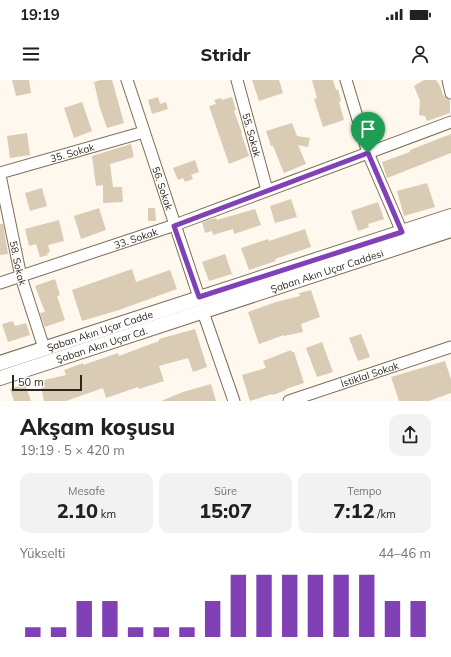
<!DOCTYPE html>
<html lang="tr">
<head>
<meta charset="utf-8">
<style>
	body { margin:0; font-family:Mulish,sans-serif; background:#f2f2f2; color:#202124; height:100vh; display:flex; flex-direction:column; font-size:15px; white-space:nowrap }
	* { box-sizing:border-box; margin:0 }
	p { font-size:13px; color:#757577 }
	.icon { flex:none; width:22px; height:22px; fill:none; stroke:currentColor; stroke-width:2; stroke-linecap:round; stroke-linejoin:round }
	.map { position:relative; height:321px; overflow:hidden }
	.side { display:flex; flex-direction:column; background:#fff; flex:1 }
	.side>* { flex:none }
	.scale { position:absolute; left:12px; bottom:10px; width:70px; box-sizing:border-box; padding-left:4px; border:2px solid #2c261d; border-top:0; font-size:11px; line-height:14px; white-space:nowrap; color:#2c261d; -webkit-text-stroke:3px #fff; paint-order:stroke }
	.pin { position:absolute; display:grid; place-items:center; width:34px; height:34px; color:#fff; margin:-41px -17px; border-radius:50% 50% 50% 0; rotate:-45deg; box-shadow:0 0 4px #0007 }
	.pin .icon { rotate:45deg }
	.round { display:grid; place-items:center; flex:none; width:42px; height:42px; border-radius:12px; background:#f2f2f2 }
	.head { display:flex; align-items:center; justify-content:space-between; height:68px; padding:0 20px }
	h1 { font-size:22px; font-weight:800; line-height:30px }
	.figures { display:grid; grid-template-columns:repeat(3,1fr); gap:6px; height:68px; padding:4px 20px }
	.figures div { display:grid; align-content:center; border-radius:10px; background:#f2f2f2; text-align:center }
	.figures b { font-size:20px; font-weight:800 }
	.figures small { font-size:11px; font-weight:400 }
	.figures p { font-size:11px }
	.chart { height:112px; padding:8px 20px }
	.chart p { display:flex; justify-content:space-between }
	.chart svg { width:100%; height:72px; margin-top:4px; stroke:#8041b6; stroke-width:6 }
	.status { display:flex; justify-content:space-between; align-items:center; height:28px; padding:0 20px; background:#fff; direction:ltr }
	.status svg { height:11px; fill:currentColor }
	header { display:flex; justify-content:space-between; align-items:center; height:52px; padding:0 20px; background:#fff; font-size:18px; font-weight:800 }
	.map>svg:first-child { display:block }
</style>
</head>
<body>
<div class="status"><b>19:19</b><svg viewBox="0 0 49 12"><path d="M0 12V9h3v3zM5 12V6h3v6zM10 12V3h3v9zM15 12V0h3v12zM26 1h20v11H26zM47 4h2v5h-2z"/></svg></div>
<header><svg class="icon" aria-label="menu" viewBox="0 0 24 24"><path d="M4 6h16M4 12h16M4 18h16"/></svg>Stridr<svg class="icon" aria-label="person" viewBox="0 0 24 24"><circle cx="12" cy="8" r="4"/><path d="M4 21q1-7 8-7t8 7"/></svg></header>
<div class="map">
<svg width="451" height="321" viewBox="0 0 451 321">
	<rect width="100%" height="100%" fill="#fef8ee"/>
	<!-- building -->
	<g fill="#d9cbb4">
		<path d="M12,0H29L31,13L16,16Z"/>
		<path d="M101,0H112L124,43L107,48L100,28L94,2Z"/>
		<path d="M252,0H279L283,13L259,21Z"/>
		<path d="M312,0H333L336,10L338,9L341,21L339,22L344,40L323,47L314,19L317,18Z"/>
		<path d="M424,0H436L440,6L443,15L450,20V33L427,41L425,36L419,35L420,21L414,6Z"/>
		<path d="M158,17L160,24L166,22L168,29L152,34L148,20Z"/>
		<path d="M232,17L236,30L234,31L242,53H241L249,76L229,84L209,26L216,24L214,20L221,18L222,20Z"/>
		<path d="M82,22L92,51L74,58L64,28Z"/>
		<path d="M292,43L297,56L310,58L308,67L298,65L306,84L284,93L273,66H271L266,51Z"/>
		<path d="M27,53L30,75L10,78L7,56Z"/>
		<path d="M451,54V73L387,98L382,82L410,72V70Z"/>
		<path d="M131,64L134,77L110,84L113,107H122L123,122L103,123V105L96,106L92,76Z"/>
		<path d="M195,80L199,92L191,95L193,99L185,102L183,98L178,100L173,88Z"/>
		<path d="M427,103L435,127L404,136L397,111Z"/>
		<path d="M42,108L47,126L30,131L25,113Z"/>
		<path d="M291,119L297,137L275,143L270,126Z"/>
		<path d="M378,122L384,139L368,144L369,147L358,151L351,131Z"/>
		<path d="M99,128L106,150L81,159L74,136Z"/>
		<path d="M148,128H155L156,141H148Z"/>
		<path d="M255,129L261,145L234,154L233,149L213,155L212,151L205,153L202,142L216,138L217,140Z"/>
		<path d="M59,140L64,161L48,165L50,172L47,173L48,175L40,177L36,164L29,166L25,149Z"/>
		<path d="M0,144H3L8,174L0,175Z"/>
		<path d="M305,149L311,167L275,179L276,181L249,190L241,168L268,159L269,161Z"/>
		<path d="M225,174L232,194L209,201L202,182Z"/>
		<path d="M132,189L136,202L170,190L177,209L119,230L82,241L72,210Z"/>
		<path d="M55,199L60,215L57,216L65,240L45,247L40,233L45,232L35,206Z"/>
		<path d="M311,210L320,237L301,244L303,252L284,256V255L259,264L248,232L276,222L300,216L299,213Z"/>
		<path d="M13,241L15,246L26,243L30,255L8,262L2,244Z"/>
		<path d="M195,249L207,287L193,292L188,278L159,286L164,301L139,309L138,307L106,318L103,308L66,321H44L40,301L66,295L64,290L83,283V285L118,273L119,276L159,261V259Z"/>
		<path d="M361,254L370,277L358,281L349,258Z"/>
		<path d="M322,262L333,292L317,297L306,268Z"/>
		<path d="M291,270L292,272H294L304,303L286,309V310L273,315L272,314L250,321L242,295L266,288L263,281Z"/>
		<path d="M445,281L451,299V313L429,321H399L391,297Z"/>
		<path d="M25,304L31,321H14L10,309Z"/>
		<path d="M211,304L216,321H161L183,312Z"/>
	</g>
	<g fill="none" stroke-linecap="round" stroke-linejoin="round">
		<!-- minor casing -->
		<g stroke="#7c6f5a" stroke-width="13">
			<g id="minor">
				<path id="s1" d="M127,0L199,217"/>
				<path id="s2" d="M237,0L267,110"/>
				<path d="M346,0L368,73L402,152"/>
				<path d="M448,0L451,13"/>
				<path id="s3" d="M0,93L144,52"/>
				<path id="s4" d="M0,95L21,197L44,268"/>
				<path id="s5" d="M0,203L175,145L451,42"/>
				<path d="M203,232L234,321"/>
				<path id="s6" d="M289,321L451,267"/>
			</g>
		</g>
		<!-- major casing -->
		<g stroke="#7c6f5a" stroke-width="16">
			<g id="major">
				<path id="s7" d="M0,283L451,136"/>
				<path id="s8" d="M0,298L451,150"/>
			</g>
		</g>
		<!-- minor -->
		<use href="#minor" stroke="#fff" stroke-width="11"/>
		<!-- major -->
		<use href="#major" stroke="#fff" stroke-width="14"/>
	</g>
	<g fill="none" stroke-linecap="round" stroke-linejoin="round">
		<!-- route casing -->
		<g stroke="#fff" stroke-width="8">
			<path id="route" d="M368,73L402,152L199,217L174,146Z"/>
		</g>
		<!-- route -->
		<use href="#route" stroke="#8041b6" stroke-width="5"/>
	</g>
	<g text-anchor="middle" stroke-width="4" stroke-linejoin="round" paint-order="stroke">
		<!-- street labels -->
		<g font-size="10" fill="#2c261d" stroke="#fff">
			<text dy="4" stroke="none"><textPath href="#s2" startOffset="57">55. Sokak</textPath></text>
			<text dy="4" stroke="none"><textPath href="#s3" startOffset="75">35. Sokak</textPath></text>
			<text dy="4" stroke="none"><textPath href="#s1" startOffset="114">56. Sokak</textPath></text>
			<text dy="4" stroke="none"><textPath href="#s5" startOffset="143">33. Sokak</textPath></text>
			<text dy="4" stroke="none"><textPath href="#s4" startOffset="90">58. Sokak</textPath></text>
			<text dy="4" stroke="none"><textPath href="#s8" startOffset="344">Şaban Akın Uçar Caddesi</textPath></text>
			<text dy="4" stroke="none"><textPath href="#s7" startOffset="105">Şaban Akın Uçar Cadde</textPath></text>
			<text dy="4" stroke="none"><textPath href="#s8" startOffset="107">Şaban Akın Uçar Cd.</textPath></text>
			<text dy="4" stroke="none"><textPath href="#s6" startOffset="85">İstiklal Sokak</textPath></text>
		</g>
	</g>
</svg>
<div class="scale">50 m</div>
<div class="pin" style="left:368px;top:73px;background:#1e9e55"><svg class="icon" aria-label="arrive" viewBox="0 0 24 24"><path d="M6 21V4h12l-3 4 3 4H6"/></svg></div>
</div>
<section class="side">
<div class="head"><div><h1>Akşam koşusu</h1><p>19:19 · 5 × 420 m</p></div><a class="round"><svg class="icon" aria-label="share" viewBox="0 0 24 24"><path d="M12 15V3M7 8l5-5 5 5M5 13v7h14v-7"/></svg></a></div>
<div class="figures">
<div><p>Mesafe</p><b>2.10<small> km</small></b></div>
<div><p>Süre</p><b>15:07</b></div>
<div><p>Tempo</p><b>7:12<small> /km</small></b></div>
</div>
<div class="chart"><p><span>Yükselti</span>44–46 m</p>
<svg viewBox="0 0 160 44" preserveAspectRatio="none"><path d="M5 44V38M15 44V38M25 44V22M35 44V22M45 44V38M55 44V38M65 44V38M75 44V22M85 44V6M95 44V6M105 44V6M115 44V6M125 44V6M135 44V6M145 44V22M155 44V22"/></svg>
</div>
</section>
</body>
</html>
